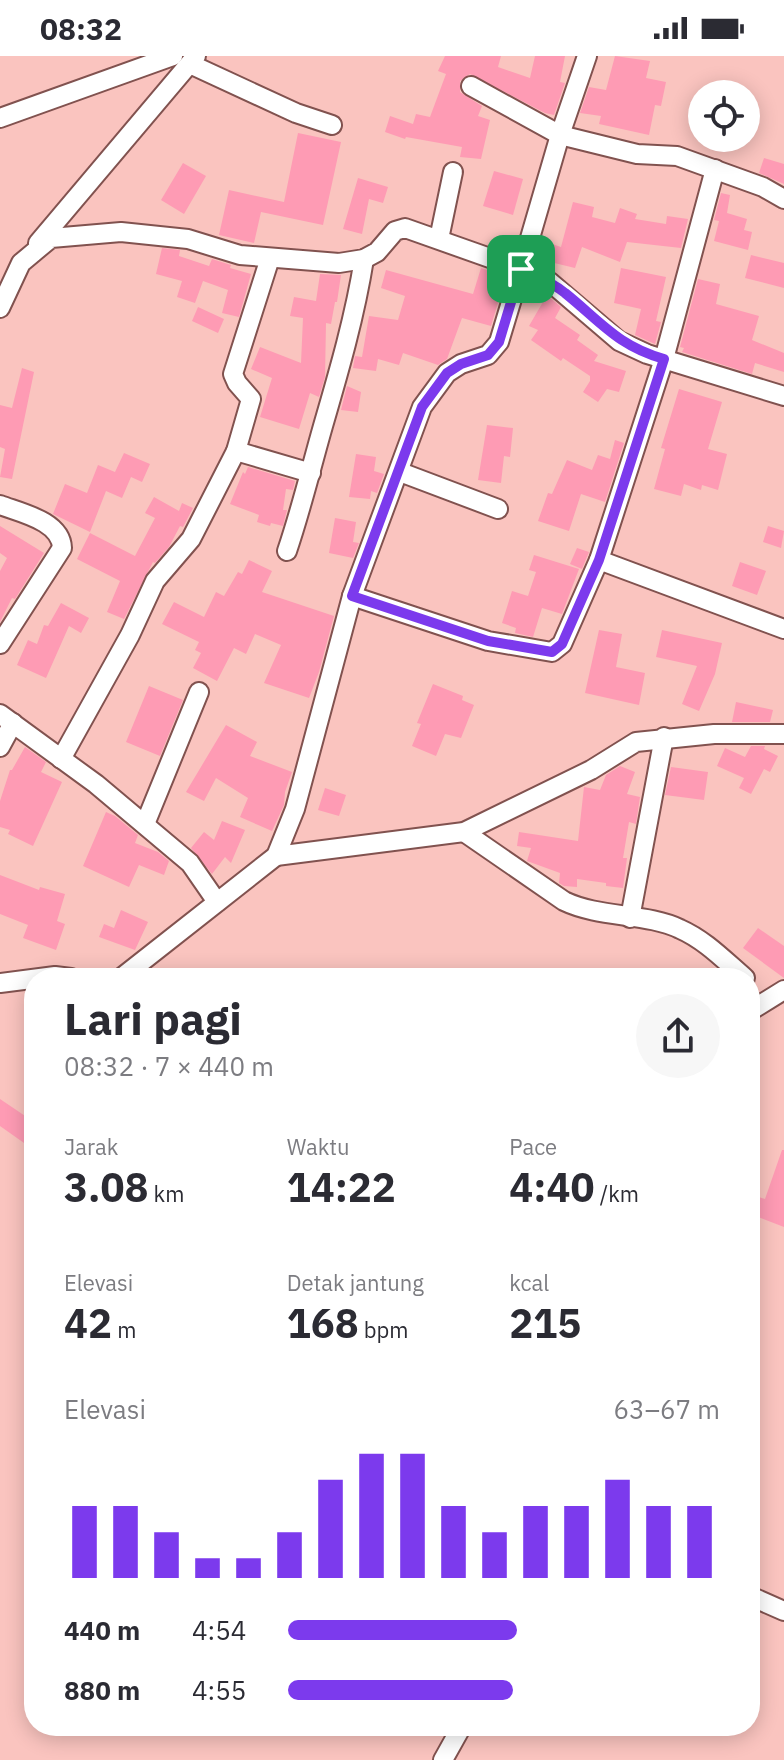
<!DOCTYPE html>
<html lang="id">
<head>
<meta charset="utf-8">
<style>
	body { margin:0; font-family:"IBM Plex Sans",sans-serif; background:#f7f7f7; color:#2b2b33; height:100vh; display:flex; flex-direction:column; font-size:30px; white-space:nowrap }
	* { box-sizing:border-box; margin:0 }
	p { font-size:26px; color:#7c7c81 }
	.icon { flex:none; width:44px; height:44px; fill:none; stroke:currentColor; stroke-width:2; stroke-linecap:round; stroke-linejoin:round }
	.map { position:relative; flex:1; overflow:hidden }
	.drawer { position:absolute; left:24px; top:912px; width:736px; height:768px; display:flex; flex-direction:column; background:#fff; border-radius:32px; box-shadow:0 4px 20px #0003 }
	.drawer>* { flex:none }
	.tools { position:absolute; left:688px; top:24px; display:grid; gap:16px }
	.tools a { display:grid; place-items:center; width:72px; height:72px; border-radius:50%; background:#fff; box-shadow:0 4px 20px #0003; font-size:40px }
	.pin { position:absolute; display:grid; place-items:center; width:68px; height:68px; color:#fff; margin:-34px; border-radius:16px; box-shadow:0 4px 12px #0006 }
	.round { display:grid; place-items:center; flex:none; width:84px; height:84px; border-radius:42px; background:#f7f7f7 }
	.summary { display:flex; align-items:center; justify-content:space-between; height:136px; padding:0 40px }
	h1 { font-size:44px; font-weight:700; line-height:60px }
	.metrics { display:grid; grid-template-columns:repeat(3,1fr); gap:12px; height:136px; padding:8px 40px }
	.metrics div { display:grid; align-content:center }
	.metrics b { font-size:40px; font-weight:700 }
	.metrics small { font-size:22px; font-weight:400 }
	.metrics p { font-size:22px }
	.chart { height:224px; padding:16px 40px }
	.chart p { display:flex; justify-content:space-between }
	.chart svg { width:100%; height:144px; margin-top:8px; stroke:#7c3aed; stroke-width:6 }
	ul { padding:0 40px; list-style:none; font-size:26px }
	li { display:grid; grid-template-columns:128px 96px 1fr; align-items:center; height:60px }
	li i { height:20px; border-radius:10px; background:#7c3aed }
	.status { display:flex; justify-content:space-between; align-items:center; height:56px; padding:0 40px; background:#fff; direction:ltr }
	.status svg { height:22px; fill:currentColor }
	.map>svg:first-child { display:block }
</style>
</head>
<body>
<div class="status"><b>08:32</b><svg viewBox="0 0 49 12"><path d="M0 12V9h3v3zM5 12V6h3v6zM10 12V3h3v9zM15 12V0h3v12zM26 1h20v11H26zM47 4h2v5h-2z"/></svg></div>
<div class="map">
<svg width="784" height="1704" viewBox="0 0 784 1704">
	<rect width="100%" height="100%" fill="#fac4bf"/>
	<!-- building -->
	<g fill="#fe9bb4">
		<path d="M445,0H501L498,11L530,22L535,0H565L560,26L565,27L554,59L545,57L470,18L460,25V36L482,50L478,60L490,64L481,103L460,101L462,91L406,81L405,83L385,76L390,60L413,68L416,58L430,61L446,18L438,15Z"/>
		<path d="M615,0L650,5L646,22L666,26L661,50L655,49L649,79L599,68L601,60L580,57L589,31L606,34Z"/>
		<path d="M298,77L341,86L323,169L261,156L254,187L219,179L229,134L284,146Z"/>
		<path d="M764,102L784,108V128L759,117Z"/>
		<path d="M183,107L206,120L184,158L161,144Z"/>
		<path d="M494,115L523,123L513,159L483,150Z"/>
		<path d="M358,122L388,131L383,147L369,143L362,178L343,173Z"/>
		<path d="M721,137L730,139L727,157L747,163L744,174L752,176L748,194L714,185L719,165L714,164Z"/>
		<path d="M573,146L594,151L592,161L615,167L620,152L637,158L635,163L666,168L667,160L688,163L681,192L627,186L620,206L582,191L575,212L546,205L552,188L561,191Z"/>
		<path d="M162,192L180,194L179,200L209,210L212,203L231,209L230,212L251,218L239,261L222,257L228,234L203,225L195,247L177,241L182,225L156,218Z"/>
		<path d="M751,199L784,207V232L745,222Z"/>
		<path d="M481,212L506,220L491,270L462,262L447,303L438,309L403,297L399,309L378,303L376,315L353,312L355,300L362,301L369,260L398,264L405,240L381,232L386,214L473,238Z"/>
		<path d="M621,212L666,221L656,265L661,266L655,288L635,279L641,253L614,247Z"/>
		<path d="M320,218L341,219L337,246H335L331,268L326,267L325,321L319,341L310,337L299,373L260,361L272,322L251,313L260,291L301,307L303,262L290,260L294,241L316,245Z"/>
		<path d="M698,223L720,228L716,248L759,260L752,284L784,297V316L755,307L752,318L682,296L684,292L680,291Z"/>
		<path d="M547,239L561,251L555,262L580,279L577,284L598,299L594,305L626,315L619,336L607,333L598,346L583,336L590,325V320L563,302L561,305L531,284L538,274L529,270Z"/>
		<path d="M198,251L224,263L218,277L192,265Z"/>
		<path d="M22,312L34,316L12,423L0,421L5,393L0,391V349L12,352Z"/>
		<path d="M347,330L361,336L358,356L341,354Z"/>
		<path d="M679,333L722,346L708,393L727,398L718,434L702,429L701,434L684,428L681,440L654,433L665,393L661,392Z"/>
		<path d="M487,369L513,372L510,401L504,400L501,427L478,424Z"/>
		<path d="M615,384L624,387L605,446L581,438L569,475L538,465L548,437L552,438L567,404L592,414L598,399L610,403Z"/>
		<path d="M124,397L150,408L142,426L131,421L122,442L106,435L90,476L53,458L65,428L87,437L98,409L115,416Z"/>
		<path d="M356,398L376,401L374,415L384,418L377,437L371,435L370,443L349,441Z"/>
		<path d="M248,411L295,425L293,434L286,433L283,454H287L283,470L271,467L270,470L257,466L259,459L230,448L243,416L245,418Z"/>
		<path d="M154,441L179,455L182,447L193,452L183,471L180,470L169,491L155,507L153,506L124,563L107,556L120,525L77,503L90,477L135,500L155,462L145,457Z"/>
		<path d="M335,462L356,466L353,486L359,487L353,502L329,497Z"/>
		<path d="M0,470L44,497L15,543L12,542L0,566V515L7,502L0,497Z"/>
		<path d="M768,470L784,475L781,492L763,486Z"/>
		<path d="M577,492L589,496L582,513L570,508Z"/>
		<path d="M534,499L579,513L562,558L542,552L533,581L515,577L516,572L502,567L512,535L528,540L536,516L529,514Z"/>
		<path d="M249,504L272,515L262,536L334,560L319,616L309,642L264,627L281,589L255,578L246,598L234,592L217,625L193,612L201,597L195,594L199,586L162,568L174,546L204,561L216,536L224,540L238,516L242,518Z"/>
		<path d="M740,506L766,515L757,539L732,530Z"/>
		<path d="M61,547L89,562L81,577L69,570L46,622L17,609L28,584L37,588L44,569L48,570Z"/>
		<path d="M599,574L622,578L616,611L645,617L639,649L585,637Z"/>
		<path d="M662,574L722,587L715,618L699,655L682,648L697,610L656,601Z"/>
		<path d="M433,628L463,640L462,644L474,649L461,682L445,678L436,700L412,690L421,668L417,667Z"/>
		<path d="M149,630L183,644L160,700L126,686Z"/>
		<path d="M736,646L773,654L770,666H732Z"/>
		<path d="M226,669L257,686L250,700L292,716L285,736L284,749L272,775L240,761L248,742L216,722L204,745L186,736Z"/>
		<path d="M751,690H765L764,693L778,700L770,716L764,713L751,738L739,732L744,722L717,710L725,692L745,701Z"/>
		<path d="M25,691L46,706L41,716L62,726L33,790L8,778L10,774L0,771V745L10,714H12Z"/>
		<path d="M620,710L635,716L627,738L640,741L636,768L629,766L623,802H627L623,832L606,830V827L577,823V831L564,830L559,827L560,817L527,805L531,792L517,790L519,776L578,785L584,731L600,734L606,719Z"/>
		<path d="M671,711L708,716L704,744L665,739Z"/>
		<path d="M325,732L346,739L339,760L318,754Z"/>
		<path d="M106,756L115,760L138,779L135,787L158,796L169,805L164,819L139,809L129,831L83,810Z"/>
		<path d="M222,765L245,774L231,807L225,801L212,818L191,792L204,776L214,784Z"/>
		<path d="M0,819L39,834L40,831L65,838L57,865L65,868L56,894L23,882L28,869L0,858Z"/>
		<path d="M121,854L148,866L135,894L99,881L104,868L114,872Z"/>
		<path d="M758,872L784,890V922L743,892Z"/>
		<path d="M0,1043L34,1066V1094L0,1070Z"/>
		<path d="M782,1094H784V1171L750,1158V1138L765,1143Z"/>
	</g>
	<g fill="none" stroke-linecap="round" stroke-linejoin="round">
		<!-- street casing -->
		<g stroke="#81524f" stroke-width="22">
			<g id="street">
				<path d="M587,0L560,79L521,213L550,226L619,285L647,298L784,340"/>
				<path d="M190,8L296,57L332,69"/>
				<path d="M471,30L560,79L637,98L677,100L763,131L784,143"/>
				<path d="M0,62L173,0"/>
				<path d="M439,183L453,116"/>
				<path d="M38,187L196,0"/>
				<path d="M0,252L21,207L51,182L121,176L188,183L240,199L339,207L364,203L377,196L395,175L405,172L521,213L499,286L488,299L461,308L447,317L422,351L352,540L295,753L276,800L121,922"/>
				<path d="M236,395L311,417"/>
				<path d="M400,416L498,453"/>
				<path d="M0,449C21,457 61,465 62,492L0,588"/>
				<path d="M287,495C301,454 311,412 323,370C339,315 355,260 364,203"/>
				<path d="M599,504L784,573"/>
				<path d="M352,540L488,585L552,596L562,588L599,504L664,303L715,113"/>
				<path d="M0,658L96,728L190,807L217,846"/>
				<path d="M0,691L13,667"/>
				<path d="M61,703L130,579L155,525L191,483L236,395L251,343L237,327L233,318L270,202"/>
				<path d="M145,768L199,636"/>
				<path d="M464,776L564,845C599,862 647,857 680,873C705,884 724,904 745,922"/>
				<path d="M276,800L464,776L591,714L636,686L714,678H784"/>
				<path d="M630,862L664,681"/>
				<path d="M0,927L55,920L71,922"/>
				<path d="M750,955L784,934"/>
				<path d="M750,1540L784,1555"/>
				<path d="M443,1704L462,1670"/>
			</g>
		</g>
		<!-- street -->
		<use href="#street" stroke="#fff" stroke-width="18"/>
	</g>
	<g fill="none" stroke-linecap="round" stroke-linejoin="round">
		<!-- route casing -->
		<g stroke="#fff" stroke-width="16">
			<path id="route" d="M521,213C536,220 552,226 565,237C601,266 618,290 664,303L599,504L562,588L552,596L488,585L352,540L422,351L447,317L461,308L488,299L499,286Z"/>
		</g>
		<!-- route -->
		<use href="#route" stroke="#7c3aed" stroke-width="10"/>
	</g>
</svg>
<div class="tools">
<a><svg class="icon" aria-label="locate" viewBox="0 0 24 24"><circle cx="12" cy="12" r="6"/><path d="M12 2v4M12 18v4M2 12h4M18 12h4"/></svg></a>
</div>
<div class="pin" style="left:521px;top:213px;background:#1e9e55"><svg class="icon" aria-label="arrive" viewBox="0 0 24 24"><path d="M6 21V4h12l-3 4 3 4H6"/></svg></div>
<section class="drawer">
<div class="summary"><div><h1>Lari pagi</h1><p>08:32 · 7 × 440 m</p></div><a class="round"><svg class="icon" aria-label="share" viewBox="0 0 24 24"><path d="M12 15V3M7 8l5-5 5 5M5 13v7h14v-7"/></svg></a></div>
<div class="metrics">
<div><p>Jarak</p><b>3.08<small> km</small></b></div>
<div><p>Waktu</p><b>14:22</b></div>
<div><p>Pace</p><b>4:40<small> /km</small></b></div>
</div>
<div class="metrics">
<div><p>Elevasi</p><b>42<small> m</small></b></div>
<div><p>Detak jantung</p><b>168<small> bpm</small></b></div>
<div><p>kcal</p><b>215</b></div>
</div>
<div class="chart"><p><span>Elevasi</span>63–67 m</p>
<svg viewBox="0 0 160 44" preserveAspectRatio="none"><path d="M5 44V22M15 44V22M25 44V30M35 44V38M45 44V38M55 44V30M65 44V14M75 44V6M85 44V6M95 44V22M105 44V30M115 44V22M125 44V22M135 44V14M145 44V22M155 44V22"/></svg>
</div>
<ul>
<li><b>440 m</b>4:54<i style="width:53%"></i></li>
<li><b>880 m</b>4:55<i style="width:52%"></i></li>
</ul>
</section>
</div>
</body>
</html>
